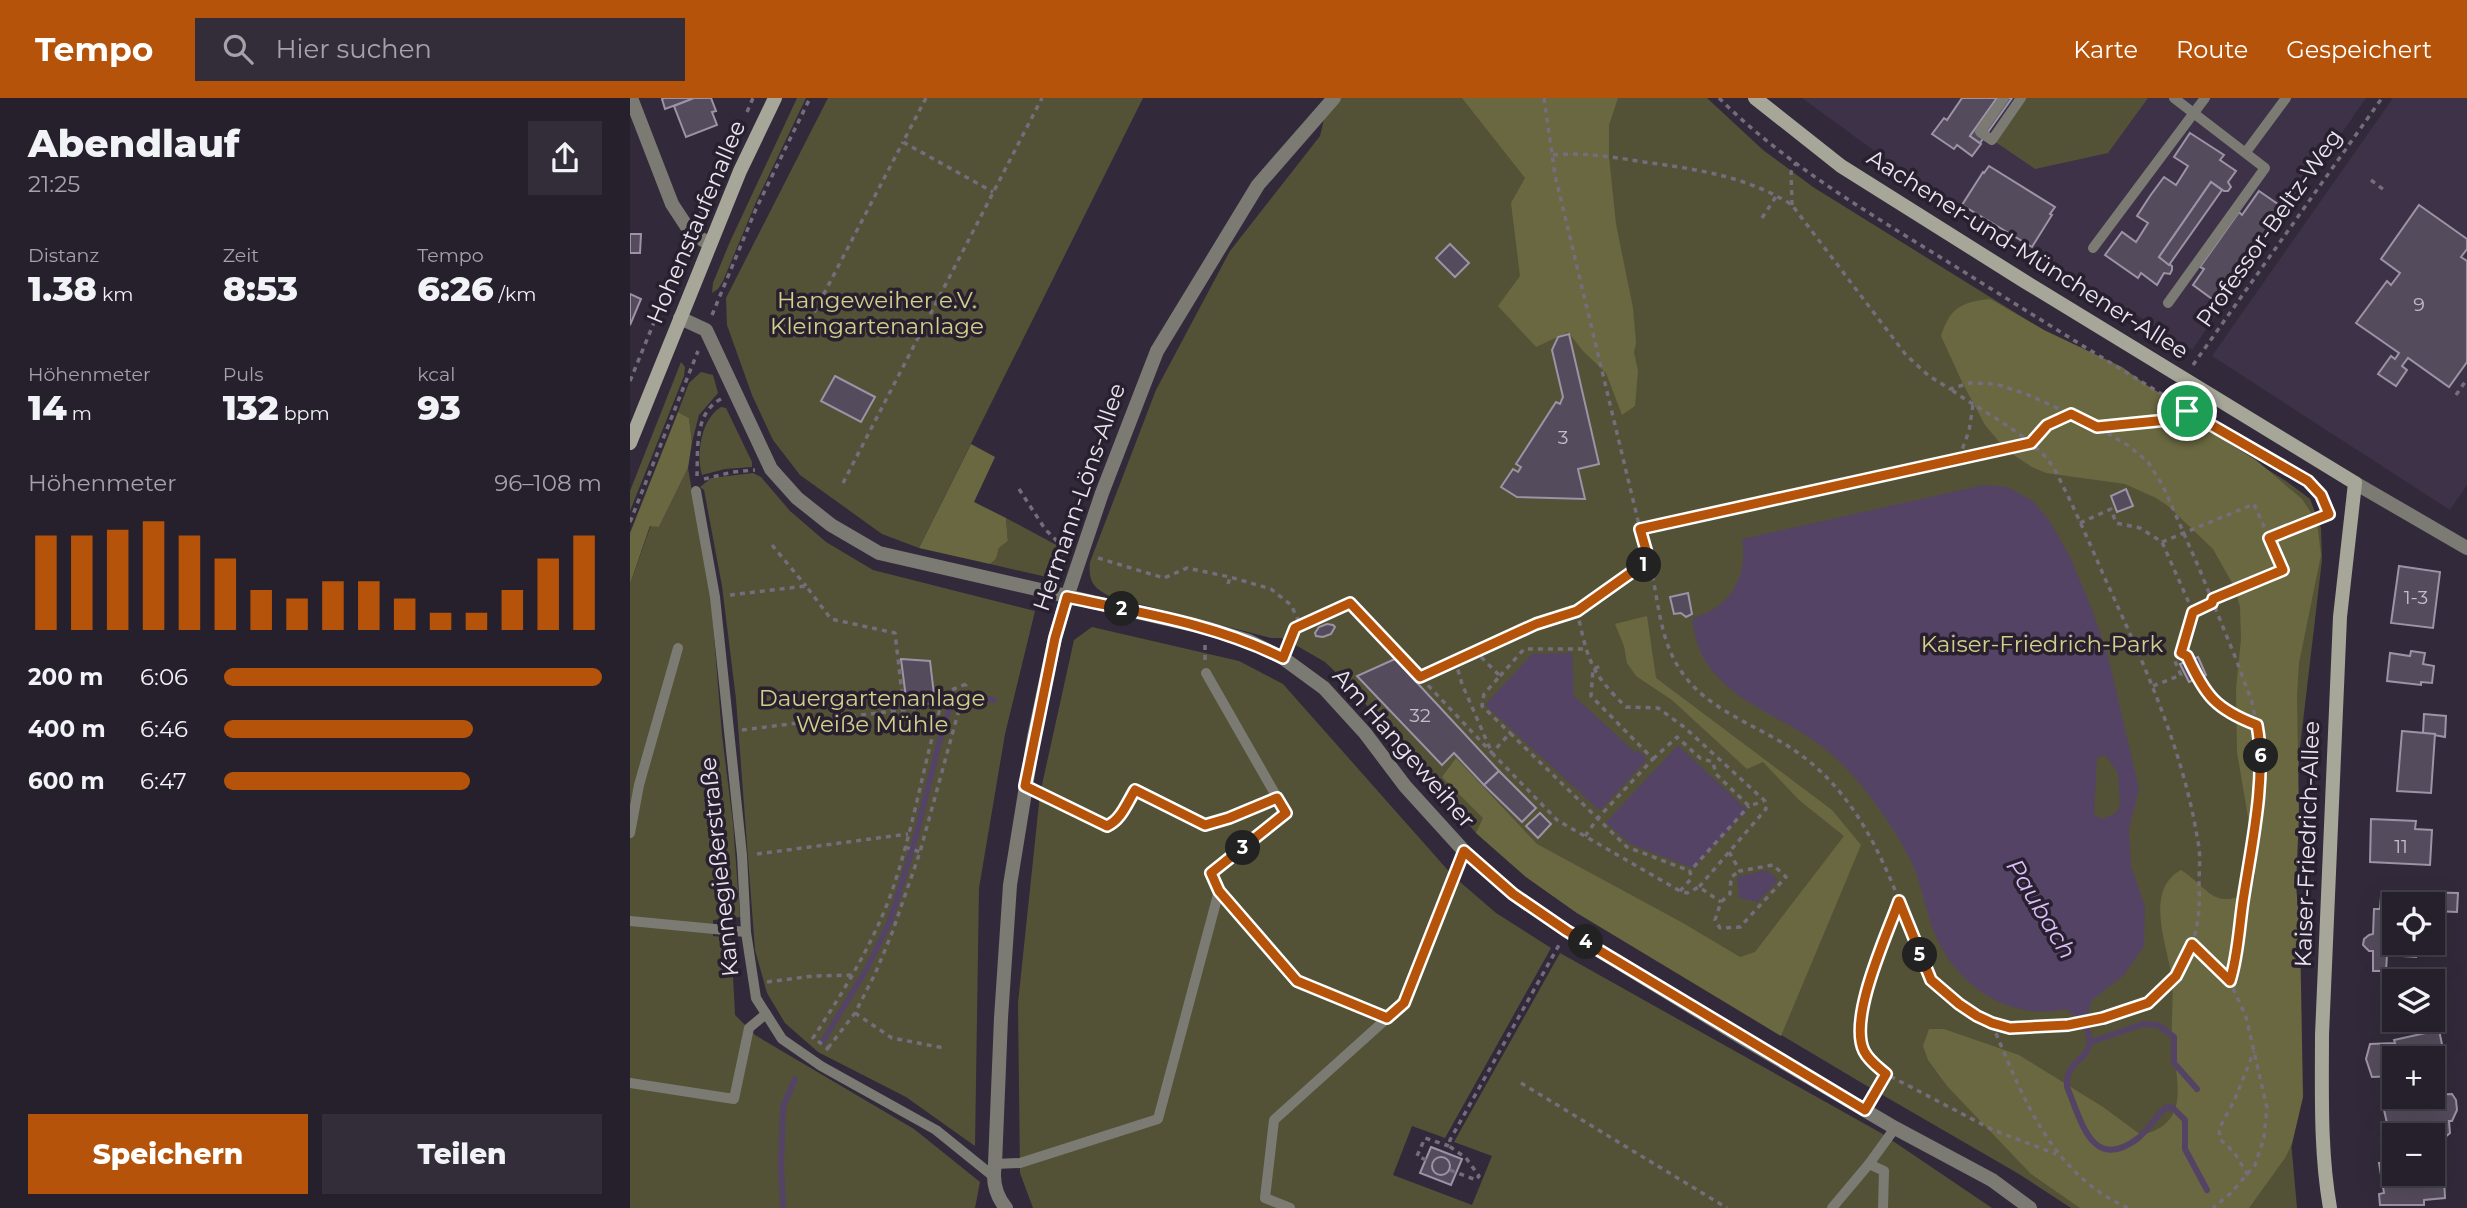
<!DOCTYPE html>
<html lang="de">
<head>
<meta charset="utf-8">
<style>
	body { margin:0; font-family:Montserrat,sans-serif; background:#322d38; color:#f1f3f6; height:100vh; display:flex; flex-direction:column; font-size:26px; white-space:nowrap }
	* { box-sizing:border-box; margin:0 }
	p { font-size:23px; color:#a4a3a9 }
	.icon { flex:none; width:38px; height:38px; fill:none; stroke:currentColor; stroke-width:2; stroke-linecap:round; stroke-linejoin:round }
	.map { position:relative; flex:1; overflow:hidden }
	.sheet { display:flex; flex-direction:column; background:#26202c; width:630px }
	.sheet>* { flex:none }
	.buttons { position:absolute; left:1752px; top:794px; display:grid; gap:14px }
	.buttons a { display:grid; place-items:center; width:63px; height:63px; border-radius:0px; background:#26202c; box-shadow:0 7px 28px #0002,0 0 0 2px #423e48; font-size:35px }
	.pin { position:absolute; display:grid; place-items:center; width:60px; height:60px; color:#fff; margin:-30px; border:4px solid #fff; border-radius:50%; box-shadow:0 2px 7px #0007 }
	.km { position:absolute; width:35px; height:35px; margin:-18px; border-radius:50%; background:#222; color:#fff; font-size:19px; line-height:35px; text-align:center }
	.round { display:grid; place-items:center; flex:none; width:74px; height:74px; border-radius:0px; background:#322d38 }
	.head { display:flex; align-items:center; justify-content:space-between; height:119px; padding:0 28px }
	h1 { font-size:38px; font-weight:800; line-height:52px }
	.stats { display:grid; grid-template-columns:repeat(3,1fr); gap:10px; height:119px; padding:7px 28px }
	.stats div { display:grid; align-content:center }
	.stats b { font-size:35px; font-weight:800 }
	.stats small { font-size:19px; font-weight:400 }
	.stats p { font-size:19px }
	.chart { height:196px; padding:14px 28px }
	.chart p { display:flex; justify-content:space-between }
	.chart svg { width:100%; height:126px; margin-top:7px; stroke:#b45309; stroke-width:6 }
	.action { display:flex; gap:14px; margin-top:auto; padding:14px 28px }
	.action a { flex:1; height:80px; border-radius:0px; background:#b45309; color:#fff; font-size:28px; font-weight:800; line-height:80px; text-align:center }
	.action a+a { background:#322d38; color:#f1f3f6 }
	ul { padding:0 28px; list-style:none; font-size:23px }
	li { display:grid; grid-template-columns:112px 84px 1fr; align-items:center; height:52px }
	li i { height:18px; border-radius:9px; background:#b45309 }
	header { display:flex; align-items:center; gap:42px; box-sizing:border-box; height:98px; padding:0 35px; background:#b45309; color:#fff }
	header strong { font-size:33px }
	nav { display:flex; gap:38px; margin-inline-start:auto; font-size:24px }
	.search { width:490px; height:63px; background:#322d38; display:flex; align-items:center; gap:18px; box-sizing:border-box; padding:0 24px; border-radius:0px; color:#a4a3a9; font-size:26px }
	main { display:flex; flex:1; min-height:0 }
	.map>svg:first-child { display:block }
</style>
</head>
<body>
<header>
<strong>Tempo</strong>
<div class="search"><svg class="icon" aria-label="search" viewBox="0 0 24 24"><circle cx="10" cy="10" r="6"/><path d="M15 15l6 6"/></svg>Hier suchen</div>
<nav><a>Karte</a><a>Route</a><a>Gespeichert</a></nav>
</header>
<main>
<section class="sheet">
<div class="head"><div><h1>Abendlauf</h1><p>21:25</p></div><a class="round"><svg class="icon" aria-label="share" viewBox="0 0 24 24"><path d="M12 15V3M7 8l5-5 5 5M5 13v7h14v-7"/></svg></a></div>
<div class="stats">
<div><p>Distanz</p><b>1.38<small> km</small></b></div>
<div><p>Zeit</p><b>8:53</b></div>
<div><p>Tempo</p><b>6:26<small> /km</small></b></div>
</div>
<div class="stats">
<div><p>Höhenmeter</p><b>14<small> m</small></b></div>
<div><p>Puls</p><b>132<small> bpm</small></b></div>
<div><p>kcal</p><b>93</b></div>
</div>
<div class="chart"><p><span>Höhenmeter</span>96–108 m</p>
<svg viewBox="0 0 160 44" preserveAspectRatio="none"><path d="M5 44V11M15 44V11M25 44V9M35 44V6M45 44V11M55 44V19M65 44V30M75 44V33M85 44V27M95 44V27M105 44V33M115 44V38M125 44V38M135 44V30M145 44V19M155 44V11"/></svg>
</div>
<ul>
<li><b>200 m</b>6:06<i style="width:100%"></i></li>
<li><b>400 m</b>6:46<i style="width:66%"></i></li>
<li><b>600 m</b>6:47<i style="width:65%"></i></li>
</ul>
<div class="action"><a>Speichern</a><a>Teilen</a></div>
</section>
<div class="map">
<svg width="1837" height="1110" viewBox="0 0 1837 1110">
	<rect width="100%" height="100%" fill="#322a3a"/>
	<!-- built -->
	<g fill="#3d3247">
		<path d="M1172,0H1736L1562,252L1250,57Z"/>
		<path d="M1763,0H1837V387L1820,412L1582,258Z"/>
	</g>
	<!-- green -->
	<g fill="#535237">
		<path d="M167,0H176L126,104L93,183L88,191L82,195L83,185L99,146Z"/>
		<path d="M198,0H513L289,450L252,436L170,377L143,342L122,297L97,227L96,200Z"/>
		<path d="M699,0H1077L1133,52L1183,89L1656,383L1680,401L1691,430L1692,462L1670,649L1665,728L1661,1043L1667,1110H1441L1389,1076L1237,988L947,815L896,779L846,735L721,589L695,564L662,545L651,540H641L482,499C464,491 458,484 460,464L526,292L600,153L690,38Z"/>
		<path d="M1394,0H1518L1478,55L1405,71L1364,43Z"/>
		<path d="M51,264L55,269L54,278L0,413V393Z"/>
		<path d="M71,274L83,277L88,295L69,317L62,344L59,320L48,314L59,285Z"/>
		<path d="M91,309L96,310L122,364V369L95,371L72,377C66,356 71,321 91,309Z"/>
		<path d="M58,370L81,501L92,637L103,725L110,819L83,822V838L101,840L105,917L125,937L284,1031L350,1084L345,1110H0V486L21,427L29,429Z"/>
		<path d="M123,375L131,379L160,413L196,444L243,472L405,513L375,636L349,790L345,1048L276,999L188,954L155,925L137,895L125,852L106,601L92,488L74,392L70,389L81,380Z"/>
		<path d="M376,420L430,449L417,479L360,466L366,461L369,450L378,443Z"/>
		<path d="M462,529L609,563L653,586L823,778L866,815L921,850L815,1040L782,1028L763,1077L842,1107L862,1058L824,1044L930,855L1251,1035L1362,1110H403L390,1075L388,905L410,696L444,542Z"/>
	</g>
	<!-- forest -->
	<g fill="#6a6840">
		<path d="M832,0H988L979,27V59L986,126L1003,210L1006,245L1004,254L1008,273L1005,308L992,317L976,275L953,253L938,234L906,249L868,208L890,178L881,105L895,80Z"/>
		<path d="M1360,201L1414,232L1492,269L1518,288L1560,313L1600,346L1626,362L1660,391L1672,401L1687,424L1691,457L1669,565L1667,598L1669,717L1666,787L1670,834L1673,999L1662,1046L1655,1060L1619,1110H1450L1401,1076L1317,988L1298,962L1293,948L1299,931H1314L1389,957L1473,1009L1511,1037C1564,1025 1545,979 1542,940C1541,920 1544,900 1542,881C1538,848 1513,793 1551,772C1579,790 1582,812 1619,795L1625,778L1622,743L1607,654L1606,591L1611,541L1610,509L1605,490L1583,451L1538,408L1526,400L1495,386L1416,375L1402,369L1376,352L1355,327L1333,286L1311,238C1320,210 1331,204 1360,201Z"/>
		<path d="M48,314L59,320L62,344L58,370L29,429L20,428L0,486V435Z"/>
		<path d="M341,346L365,359L344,404L376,420L378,443L369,450L366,461L360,466L289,450Z"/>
		<path d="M1017,518L1026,580L1202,712L1231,747L1151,938L947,815L896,779L846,735L853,720L812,679L826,660L907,746L1053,825L1110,859L1125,854L1214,738L1169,702L1133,664L1117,671L1042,602L1006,578L997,565L994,548L985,526Z"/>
	</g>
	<!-- water -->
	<g fill="#554365" fill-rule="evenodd">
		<path d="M1354,387L1377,389L1403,403L1421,425L1441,461L1461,509L1478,558L1509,691L1499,730L1501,768L1515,808L1514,848L1494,877L1462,902L1458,915L1444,918L1436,911C1381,923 1331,891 1307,841C1296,817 1293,790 1282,765C1265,730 1230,680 1200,655C1147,610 1070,601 1062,520C1099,511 1119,479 1112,441ZM1475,657L1488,675L1490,707L1486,715L1472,721L1464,717L1467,660Z"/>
		<path d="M942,555L944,598L1005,654L1008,652L1017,661L970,713L855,607L902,556Z"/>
		<path d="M1048,647L1117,712L1063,770L1000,746L976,724Z"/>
		<path d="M1137,772L1148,782L1128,804L1109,800L1107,779Z"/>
	</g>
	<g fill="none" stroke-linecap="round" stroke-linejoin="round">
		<!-- stream -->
		<g stroke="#554365" stroke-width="6">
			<path d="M1447,910C1481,968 1434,952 1437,989C1451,1021 1461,1075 1507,1041C1519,1032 1525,1018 1537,1009L1543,1010L1555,1022V1051L1577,1092"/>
			<path d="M193,943L236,872L260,823L283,749L314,626L324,600L332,596L364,602"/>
			<path d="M1461,944L1513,926L1528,927L1544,939V965L1567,991"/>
			<path d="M153,1110L151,1068L153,1009L165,981"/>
		</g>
	</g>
	<!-- building -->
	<g fill="#544b5c" stroke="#9c93a6" stroke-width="2">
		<path d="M34,0H62V1L35,11L32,1Z"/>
		<path d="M81,0L86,13L82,14L87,27L56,39L44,8L64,0Z"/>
		<path d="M1332,0H1367L1340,38L1351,46L1342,58L1327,47L1324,51L1302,36L1314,20L1317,22Z"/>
		<path d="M1367,0H1382L1350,45L1340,38Z"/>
		<path d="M1560,35L1594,57L1590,62L1606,73L1598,84L1601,89L1598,93H1594L1581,84L1529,159L1542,168V172L1540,176L1534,175L1527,187L1511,175L1508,180L1475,157L1492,134L1506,144L1518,125L1507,118L1520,98L1534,79L1546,87L1558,68L1544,59Z"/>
		<path d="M1359,68L1425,109L1420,116L1422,117L1402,149L1332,107L1353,74L1354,75Z"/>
		<path d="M1581,84L1592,92L1539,167L1529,159Z"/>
		<path d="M1629,93L1655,111L1589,206L1563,187L1574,171L1570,169L1609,114L1612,117Z"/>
		<path d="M1789,107L1837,141V151L1831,159L1837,163V264L1819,289L1778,260L1772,268L1777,272L1766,288L1748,276L1761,258L1765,261L1769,255L1726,225L1757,183L1761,187L1770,175L1751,161Z"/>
		<path d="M0,136H11L10,155H0Z"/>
		<path d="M820,146L839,165L825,179L806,160Z"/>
		<path d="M0,196L11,201L0,227Z"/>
		<path d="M939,236L969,366L948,371L955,401L887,399L871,389L883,371L888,374L891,369L886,366L926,304L930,306L933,299L922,252L928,239Z"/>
		<path d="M205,278L245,299L231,324L191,303Z"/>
		<path d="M1496,391L1503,408L1487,414L1481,398Z"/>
		<path d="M1769,468L1810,474L1803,530L1761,525Z"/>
		<path d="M1058,495L1062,516L1056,519L1051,515L1044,516L1040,499Z"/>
		<path d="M697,526L703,527L705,529L701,536L693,539L686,538L685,535L689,529Z"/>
		<path d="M1781,553L1795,555L1793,566L1804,568L1802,585L1791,584V587L1757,583L1760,555L1780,558Z"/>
		<path d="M1568,559L1576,577L1559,584L1550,566Z"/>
		<path d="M271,561L300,563L305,605L277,608Z"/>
		<path d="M765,561L869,673L854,687L824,655L812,667L727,578Z"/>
		<path d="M1794,616L1816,618L1815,639L1793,635Z"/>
		<path d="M1772,633L1805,636L1801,695L1767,693Z"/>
		<path d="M869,673L906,710L892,724L854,687Z"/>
		<path d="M910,715L921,726L908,740L896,728Z"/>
		<path d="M1741,721L1786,723L1785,731L1802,732L1800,767L1740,764Z"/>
		<path d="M1786,794L1828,795L1827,814L1802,813V807H1764V845H1786V859L1757,857L1756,873H1743V853H1739L1733,847L1734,841L1739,837L1743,836L1744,811H1750L1751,798L1786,800Z"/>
		<path d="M1809,932L1814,956L1797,961H1764V978L1742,979L1736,961L1740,946L1765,945L1764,942Z"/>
		<path d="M1822,996L1826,1002L1827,1012L1822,1023H1819L1820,1035L1814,1040L1805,1041L1796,1036L1795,1033L1759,1034L1754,1012L1758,998L1802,999V997Z"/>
		<path d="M801,1049L832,1061L821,1087L790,1075Z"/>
		<circle cx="811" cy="1068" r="9"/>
		<path d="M1764,1064V1076H1796V1079L1814,1078L1815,1100L1794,1102V1107H1750L1749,1096L1754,1095L1749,1065Z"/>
	</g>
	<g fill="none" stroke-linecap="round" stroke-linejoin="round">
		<!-- path -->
		<g stroke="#746d7b" stroke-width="3.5" stroke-dasharray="5 5" stroke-linecap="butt">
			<path d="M296,0L273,44L363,94"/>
			<path d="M914,0L925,77L1010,431C1013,443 1018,455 1020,467C1029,503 1029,541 1051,573C1079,615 1132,628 1171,657C1240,708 1265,792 1294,869C1310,899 1348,926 1382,930C1419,934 1483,922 1516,905C1535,896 1553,867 1561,848C1569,829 1570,806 1569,786C1569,772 1571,757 1568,744C1553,649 1512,562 1473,476C1461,448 1449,421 1436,394C1431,385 1427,374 1421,366C1402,338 1348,311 1320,291"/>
			<path d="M1089,0C1161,72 1253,123 1339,177C1451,247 1564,317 1678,383L1691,397L1699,417"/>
			<path d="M117,14L123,0"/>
			<path d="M923,57C954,54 983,59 1014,64C1065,71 1117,78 1162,107L1276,257L1299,278L1320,291L1340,285L1366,286L1396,296L1441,316L1467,329L1499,348L1518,364L1533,388L1569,470L1606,561L1622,604L1631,650L1629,687L1615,790L1600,883"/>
			<path d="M1741,82L1754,92"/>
			<path d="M1162,107L1161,74L1166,65"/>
			<path d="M70,116L89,75"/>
			<path d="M1132,120L1147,97"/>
			<path d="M82,217L126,111L180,0"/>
			<path d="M175,232L273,44"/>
			<path d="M1563,267L1752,0"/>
			<path d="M0,283L54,151"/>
			<path d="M1826,297L1837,281"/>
			<path d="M1470,328L1547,321L1557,313"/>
			<path d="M1329,360L1339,333L1343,307"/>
			<path d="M67,378C68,351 64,315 91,301"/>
			<path d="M74,381L103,374L125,372"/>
			<path d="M213,385L412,0"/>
			<path d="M389,391L415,431L429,445L433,458"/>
			<path d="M0,424L68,253"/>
			<path d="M1450,425L1481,411L1486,425L1510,430L1532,444L1563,514"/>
			<path d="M1010,431L1401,345L1417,327L1441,316"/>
			<path d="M1639,440L1699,417L1706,418"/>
			<path d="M1532,444L1624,406L1653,472L1583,501"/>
			<path d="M142,447L176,488"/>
			<path d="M468,460L534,480L557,470L600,479L641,491L661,507L671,528"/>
			<path d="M598,486L600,479"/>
			<path d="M100,497L176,488L201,521L265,535L274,612"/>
			<path d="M947,513L1009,469L1020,466"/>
			<path d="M659,545L665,530L720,505L862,655L880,635L997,749L1060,773"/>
			<path d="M844,552L870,578L854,596L852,608L880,635"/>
			<path d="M1551,555L1557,558C1575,597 1585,611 1627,627"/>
			<path d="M575,562V546"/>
			<path d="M825,562L832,586L862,655L927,722L1050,793L1057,795L1069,789L1091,804"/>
			<path d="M790,578L906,526L947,513C958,562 960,574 996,609L1028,610L1054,629L1135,703L1136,711L1069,789"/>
			<path d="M870,578L894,551H955"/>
			<path d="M1523,588L1551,577L1544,561L1551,555L1563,514L1582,505"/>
			<path d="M112,632L311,607"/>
			<path d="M1023,661L1047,639L1070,660L1083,664L1086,676L1119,708L1134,703"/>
			<path d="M412,697L477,728C491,722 497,705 505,692L575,727L599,720L635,705"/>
			<path d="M955,738L968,720L1023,661L961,598L963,571L974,567"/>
			<path d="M275,749L290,754"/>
			<path d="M1099,754L1110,773L1143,767L1156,779L1110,829L1090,830L1085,822L1091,804L1100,796L1101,779L1110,773"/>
			<path d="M127,756L278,736"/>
			<path d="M1050,793L1061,781L1060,773L1119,708"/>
			<path d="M1562,847L1602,888L1616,919L1637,1010L1634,1040L1625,1067L1601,1095L1583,1110"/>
			<path d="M137,884L183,878L222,877"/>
			<path d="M225,915L262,940L314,950"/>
			<path d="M1362,926C1393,999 1420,1075 1498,1110"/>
			<path d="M198,950L225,915L245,876L262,835L290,754L336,586"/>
			<path d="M196,952L198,950L183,940C215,891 247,840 265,784C284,726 294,665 311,607L319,593L336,586"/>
			<path d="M1256,976C1248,969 1239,963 1234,953C1218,920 1257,837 1269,803"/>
			<path d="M891,985L1097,1110"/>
			<path d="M1244,998L1256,976L1363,1032L1426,1056"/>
			<path d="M796,1062L787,1058L795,1040L819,1048"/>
			<path d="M820,1072L846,1082L849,1078L836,1060L819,1048L820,1042L929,847"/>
			<path d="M1618,1077L1604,1054L1590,1041L1589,1031L1605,1001L1624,953"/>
		</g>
		<!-- lane -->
		<g stroke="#7c7b73" stroke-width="10">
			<path d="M1374,0L1350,34L1362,42L1391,0"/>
			<path d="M1616,54L1656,0"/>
			<path d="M1463,150L1575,0"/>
			<path d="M1538,205L1635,70L1544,0"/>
			<path d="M66,393L85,499L112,757L116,834L126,900L152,941L191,968L306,1032L363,1078"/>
			<path d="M576,575L656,715L581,775L589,793L667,883L757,920"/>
			<path d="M0,735L9,687L48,550"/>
			<path d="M0,823L116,834"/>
			<path d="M0,985L104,1001L119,930L136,916"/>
			<path d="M365,1066L390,1065L528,1021L589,793"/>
			<path d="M1239,1066L1265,1030"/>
			<path d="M660,1110L635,1100L644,1022L774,905L834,753"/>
			<path d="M1202,1110L1239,1066L1254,1073L1253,1110"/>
		</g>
		<!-- street -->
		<g stroke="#7c7b73" stroke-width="14">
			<path d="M1,0L42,106L61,135L80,146"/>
			<path d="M50,220L76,232L141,371L167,400L201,427L249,455L576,530L619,543L653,560L694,590L735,635L775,688L834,753L883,796L937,833L1114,941L1265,1030L1362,1082L1400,1110"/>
			<path d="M1725,385L1837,450"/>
			<path d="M376,1110C365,1097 362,1083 365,1066L371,920L380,787L404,639L425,540L437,499L472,395L527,253L628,87L704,0"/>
		</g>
		<!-- secondary -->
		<g stroke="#a7a799" stroke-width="14">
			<path d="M1125,0L1211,68L1394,183L1725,385L1710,519L1692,937C1692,994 1690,1053 1700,1110"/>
			<path d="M0,345L110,73L145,0"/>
		</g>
	</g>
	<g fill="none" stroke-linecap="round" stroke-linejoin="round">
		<!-- route casing -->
		<g stroke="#fff" stroke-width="14">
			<path id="route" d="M1557,313L1678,383L1691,397L1699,416L1639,440L1653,472L1583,501L1582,505L1563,514L1551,555L1557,558C1575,597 1585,611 1627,627C1637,680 1621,750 1613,803C1609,830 1608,858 1600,883L1562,846L1546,878L1518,905L1473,920L1438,927L1380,930L1362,925L1347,918L1329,906L1301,882L1269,803C1257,837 1218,920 1234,953C1239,963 1248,969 1256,976L1235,1012L937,833L883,796L834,753L774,905L757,920L667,883L589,793L581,775L656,715L647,700L599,720L575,727L505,692C497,705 491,722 477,728L395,688L425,540L437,499C511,515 585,526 653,560L665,530L720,505L790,579L906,526L947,513L1009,469L1020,466L1010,431L1401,345L1417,327L1441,316L1467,329L1547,321Z"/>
		</g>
		<!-- route -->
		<use href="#route" stroke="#b45309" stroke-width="9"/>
	</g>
	<g text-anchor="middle" stroke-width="7" stroke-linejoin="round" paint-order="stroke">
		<!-- number labels -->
		<g font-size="19" fill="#c4beca">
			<text x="1789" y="213">9</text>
			<text x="933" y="346">3</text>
			<text x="1786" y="506">1-3</text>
			<text x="790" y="624">32</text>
			<text x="1771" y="755">11</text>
		</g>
		<!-- street labels -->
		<g font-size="23" fill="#eae5ef" stroke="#28202f">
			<text transform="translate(66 124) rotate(-67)" y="8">Hohenstaufenallee</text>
			<text transform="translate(1639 130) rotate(-55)" y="8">Professor-Beltz-Weg</text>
			<text transform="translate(1398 156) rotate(32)" y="8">Aachener-und-Münchener-Allee</text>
			<text transform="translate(449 399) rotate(-71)" y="8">Hermann-Löns-Allee</text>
			<text transform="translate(774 650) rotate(49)" y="8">Am Hangeweiher</text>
			<text transform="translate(1677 746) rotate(-88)" y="8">Kaiser-Friedrich-Allee</text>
			<text transform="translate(89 769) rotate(-96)" y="8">Kannegießerstraße</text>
		</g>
		<!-- park labels -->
		<g font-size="23" fill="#d2cf8b" stroke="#28202f">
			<text x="247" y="210">Hangeweiher e.V.<tspan x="247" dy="26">Kleingartenanlage</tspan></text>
			<text x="1412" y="554">Kaiser-Friedrich-Park</text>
			<text x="242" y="608">Dauergartenanlage<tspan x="242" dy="26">Weiße Mühle</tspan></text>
		</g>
		<!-- water labels -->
		<g font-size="24" font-style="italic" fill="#ddbdf9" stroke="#28202f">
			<text transform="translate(1411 811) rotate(59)" y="8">Paubach</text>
		</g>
	</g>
</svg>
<div class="buttons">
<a><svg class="icon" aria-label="locate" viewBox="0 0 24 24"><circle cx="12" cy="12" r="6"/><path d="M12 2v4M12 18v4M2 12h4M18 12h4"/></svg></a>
<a><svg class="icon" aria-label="layers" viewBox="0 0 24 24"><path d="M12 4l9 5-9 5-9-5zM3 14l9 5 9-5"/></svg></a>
<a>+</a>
<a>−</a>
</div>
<div class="pin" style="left:1557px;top:313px;background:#1e9e55"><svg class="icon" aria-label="arrive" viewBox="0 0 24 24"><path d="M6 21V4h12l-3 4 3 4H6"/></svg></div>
<b class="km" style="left:1014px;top:467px">1</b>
<b class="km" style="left:492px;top:511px">2</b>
<b class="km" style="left:613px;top:750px">3</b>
<b class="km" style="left:956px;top:844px">4</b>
<b class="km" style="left:1290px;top:857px">5</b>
<b class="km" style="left:1631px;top:658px">6</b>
</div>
</main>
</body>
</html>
